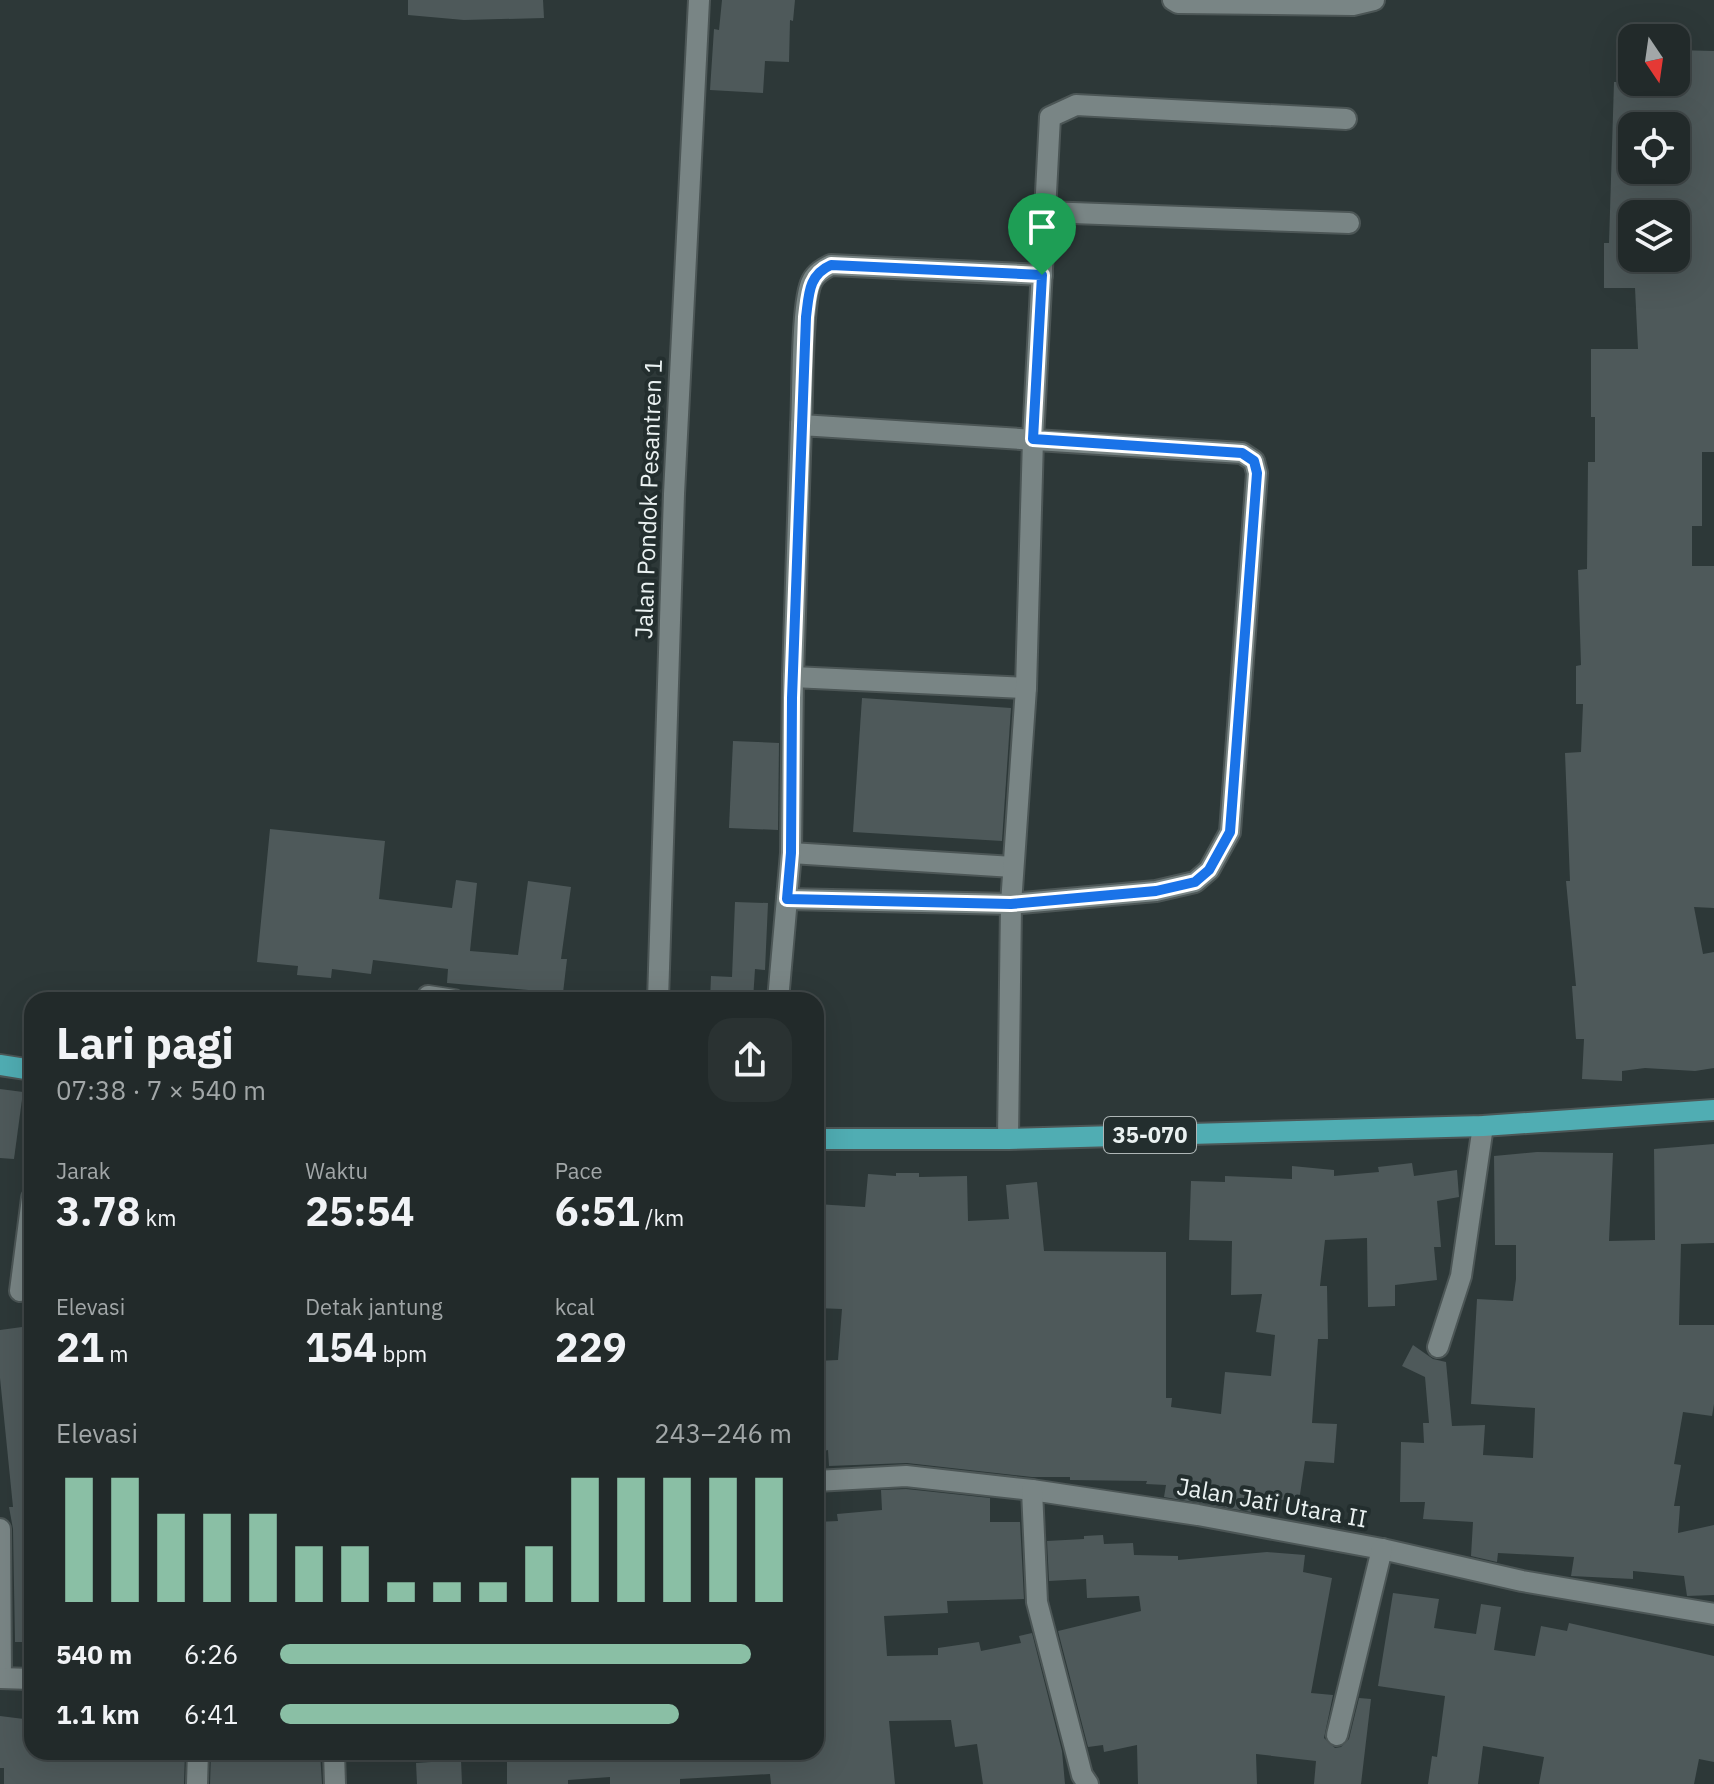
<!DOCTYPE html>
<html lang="id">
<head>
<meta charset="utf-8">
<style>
	body { margin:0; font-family:"IBM Plex Sans",sans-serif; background:#2a3232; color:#f1f3f6; height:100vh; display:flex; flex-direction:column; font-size:30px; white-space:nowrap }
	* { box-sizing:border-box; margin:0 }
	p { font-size:26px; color:#a2a7a8 }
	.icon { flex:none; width:44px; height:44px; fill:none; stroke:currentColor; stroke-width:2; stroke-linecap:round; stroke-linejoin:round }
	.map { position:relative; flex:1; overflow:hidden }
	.side { position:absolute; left:24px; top:992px; width:800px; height:768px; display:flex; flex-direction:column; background:#222a2a; border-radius:24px; box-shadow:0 8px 32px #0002,0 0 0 2px #3f4647 }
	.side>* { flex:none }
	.needle { width:52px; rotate:167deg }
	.fabs { position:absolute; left:1618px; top:24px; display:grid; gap:16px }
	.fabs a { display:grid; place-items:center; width:72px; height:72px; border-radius:16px; background:#222a2a; box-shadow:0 8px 32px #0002,0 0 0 2px #3f4647; font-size:40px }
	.pin { position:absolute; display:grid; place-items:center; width:68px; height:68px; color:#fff; margin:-82px -34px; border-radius:50% 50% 50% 0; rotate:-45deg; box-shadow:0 0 8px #0007 }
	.pin .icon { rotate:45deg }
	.round { display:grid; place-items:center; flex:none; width:84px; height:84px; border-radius:24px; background:#2a3232 }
	.headline { display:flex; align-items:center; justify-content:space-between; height:136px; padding:0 32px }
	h1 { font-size:44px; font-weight:700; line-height:60px }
	.metrics { display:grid; grid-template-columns:repeat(3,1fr); gap:12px; height:136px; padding:8px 32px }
	.metrics div { display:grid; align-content:center }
	.metrics b { font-size:40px; font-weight:700 }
	.metrics small { font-size:22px; font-weight:400 }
	.metrics p { font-size:22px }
	.chart { height:224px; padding:16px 32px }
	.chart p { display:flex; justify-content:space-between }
	.chart svg { width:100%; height:144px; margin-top:8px; stroke:#8abfa5; stroke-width:6 }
	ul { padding:0 32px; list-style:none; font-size:26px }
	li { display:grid; grid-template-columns:128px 96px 1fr; align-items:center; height:60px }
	li i { height:20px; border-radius:10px; background:#8abfa5 }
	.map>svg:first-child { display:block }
</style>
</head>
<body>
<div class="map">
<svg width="1714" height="1784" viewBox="0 0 1714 1784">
	<rect width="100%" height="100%" fill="#2d3838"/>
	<!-- building -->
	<g fill="#4e595a" fill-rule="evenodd">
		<path d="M408,0H543L544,18L464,20L408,15Z"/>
		<path d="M722,0H795L793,21L790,20L789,62L765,61L763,93L710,90L714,29L719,30Z"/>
		<path d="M1676,50L1714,51V452H1702V526H1692V566H1714V908L1694,907L1703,954L1714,952V1068L1695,1071L1645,1068L1622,1071V1081L1582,1079L1584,1039H1576L1572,986H1576L1566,881H1570L1565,753L1581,752L1583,704H1576V666L1581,665L1578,570L1587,569L1588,462H1595V417H1591V349H1638L1635,288H1604V243H1609L1614,82H1676ZM1632,126H1676V170H1632ZM1632,214H1676V258H1632Z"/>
		<path d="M862,698L1011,708L1002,841L853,832Z"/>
		<path d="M733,741L779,743L778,830L729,828Z"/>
		<path d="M270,829L385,841L379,899L452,908L456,880L477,883L470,951L518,955L528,881L571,887L561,959H567L563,993L447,983L448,969L373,960L371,974L332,969L331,978L297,975L298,966L257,962Z"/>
		<path d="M735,902L768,903L765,970L755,969L753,1000H710L711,976L732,977Z"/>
		<path d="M0,1089L23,1092L14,1159L0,1158Z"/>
		<path d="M1714,1144V1243L1681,1244L1679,1325H1714V1404L1712,1416L1683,1412L1674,1464L1681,1465L1674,1506H1680L1678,1533L1714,1525V1595L1687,1596L1684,1576L1633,1571V1579L1571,1576L1574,1557L1498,1553L1497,1562L1471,1556L1473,1522L1423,1519L1425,1502H1400L1401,1442L1424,1443L1423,1423H1429L1425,1377L1402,1366L1413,1345L1433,1359L1446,1362L1452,1426L1485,1425L1483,1455L1533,1458L1535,1408L1471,1404L1477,1299L1513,1301L1516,1279V1245H1495L1494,1156L1537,1152L1613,1153L1609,1241L1655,1240L1654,1149Z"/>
		<path d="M1412,1163L1414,1176L1457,1170L1459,1197L1437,1201L1441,1247H1434L1437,1280L1395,1285V1306L1368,1307L1367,1238L1325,1240L1320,1286H1327L1328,1339H1318L1312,1423L1337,1424L1334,1463L1305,1461L1299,1501L1253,1498L1251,1512L1164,1497L1166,1485L1146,1484L1147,1481L1070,1480V1477H1032L907,1463L829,1466L828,1450L816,1453V1361L838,1360L842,1309L816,1308V1204L865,1207L868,1174L896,1176V1173H919V1177L967,1176L968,1221L1009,1219L1006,1185L1037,1182L1044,1251L1166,1252V1398H1172L1171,1407L1221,1414L1225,1372L1271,1376L1275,1335L1256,1332L1262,1294L1231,1295L1232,1241L1189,1240L1191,1181L1225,1182V1176L1292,1179V1166L1334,1170V1176L1379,1172L1378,1167Z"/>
		<path d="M22,1327L32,1411V1642H15L13,1529L9,1507H13L0,1378V1330Z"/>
		<path d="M906,1489L990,1498V1522H1020L1024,1599L947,1601L948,1613L884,1616L887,1656L938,1655V1648L979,1642L981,1651L1021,1643L1019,1636L1032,1633L1062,1751L1065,1784H983L977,1744L955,1747L951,1720L889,1721L895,1784H771L770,1774L680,1779V1784H610V1777L568,1780V1784H507V1752H816V1522L838,1521L837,1514L882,1510L881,1490Z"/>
		<path d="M1103,1535L1104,1544L1133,1543L1134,1555L1178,1556V1560L1267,1552L1305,1555L1303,1572L1332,1578L1311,1693L1333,1695L1324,1738L1335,1748L1341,1747L1349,1739L1359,1698L1371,1699L1361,1784H1314L1316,1761L1256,1754L1257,1784H1138L1137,1745L1104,1752L1103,1745L1088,1747L1058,1631L1141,1611L1139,1596L1087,1598L1086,1579L1049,1581L1047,1541L1084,1539V1536Z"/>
		<path d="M1393,1593L1439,1599L1434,1628L1476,1634L1481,1604L1501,1607L1494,1650L1535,1656L1541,1626L1567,1631L1569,1623L1714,1656V1762L1699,1759L1694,1784H1539L1544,1757L1483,1746L1478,1784H1428L1432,1756L1437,1757L1445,1696L1378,1686Z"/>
		<path d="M0,1716L32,1720V1752H185L184,1784H4V1768H0Z"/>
		<path d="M211,1752H320L322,1784H210Z"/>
		<path d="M461,1760L462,1784H417L416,1763Z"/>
	</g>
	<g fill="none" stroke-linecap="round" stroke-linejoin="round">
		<!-- minor casing -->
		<g stroke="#4c5656" stroke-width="24">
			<g id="minor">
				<path d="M1173,0L1178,3L1353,5L1374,0"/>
				<path d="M1045,212L1349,223"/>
				<path d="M801,425C803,397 801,301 812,281C816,273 823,269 831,265L1042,275"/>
				<path d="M791,853L1013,867"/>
				<path d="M787,899L1011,904L1156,891L1195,882L1209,870L1230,832L1257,473L1254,461L1242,453L801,425L793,677"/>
				<path d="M428,996L454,1000"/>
				<path d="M658,1000L674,494L699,0"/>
				<path d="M778,1000L791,853L793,677L1026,688"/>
				<path d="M1008,1139L1011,904L1026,688L1033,439L1050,117L1076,105L1346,119"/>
				<path d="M20,1291L32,1198"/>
				<path d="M1438,1347L1461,1276L1483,1126"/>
				<path d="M816,1481L906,1476L1032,1490L1198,1515L1382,1549L1522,1581L1714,1614"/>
				<path d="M1032,1490L1037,1602L1082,1775L1088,1784"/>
				<path d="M0,1529L1,1678"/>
				<path d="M0,1678L32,1679"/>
				<path d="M1337,1735L1382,1549"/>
				<path d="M334,1752L335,1784"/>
				<path d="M197,1784L198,1752"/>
			</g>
		</g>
		<!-- major casing -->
		<g stroke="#4c5656" stroke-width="24">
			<g id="major">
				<path d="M0,1065L32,1070"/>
				<path d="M816,1139H1008L1483,1126L1714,1110"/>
			</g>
		</g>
		<!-- minor -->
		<use href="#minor" stroke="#798585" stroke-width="20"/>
		<!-- major -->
		<use href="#major" stroke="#50adb3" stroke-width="20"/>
	</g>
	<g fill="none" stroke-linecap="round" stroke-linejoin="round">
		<!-- route casing -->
		<g stroke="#fff" stroke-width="16">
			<path id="route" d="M831,265L1042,275L1033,439L1242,453L1254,461L1257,473L1230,832L1209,870L1195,882L1156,891L1011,904L787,899L791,853L792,698L806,317C809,295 808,275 831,265Z"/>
		</g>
		<!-- route -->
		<use href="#route" stroke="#1a73e8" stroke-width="10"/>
	</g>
	<g text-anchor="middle" stroke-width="8" stroke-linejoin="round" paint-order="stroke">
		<!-- shield labels -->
		<rect fill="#232e2e" stroke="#aeb6b6" stroke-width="2" x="1104" y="1117" width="92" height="36" rx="6"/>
		<g font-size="22" font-weight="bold" fill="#eaf1f1">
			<text x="1150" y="1143">35-070</text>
		</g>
		<!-- street labels -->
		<g font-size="24" fill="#eaf1f1" stroke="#232e2e">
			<text transform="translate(649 499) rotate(-88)" y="8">Jalan Pondok Pesantren 1</text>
			<text transform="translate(1272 1503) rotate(10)" y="8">Jalan Jati Utara II</text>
		</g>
	</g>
</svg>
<div class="fabs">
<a><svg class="needle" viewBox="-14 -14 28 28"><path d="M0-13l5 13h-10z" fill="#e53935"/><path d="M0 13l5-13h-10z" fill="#a2a7a8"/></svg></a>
<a><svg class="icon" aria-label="locate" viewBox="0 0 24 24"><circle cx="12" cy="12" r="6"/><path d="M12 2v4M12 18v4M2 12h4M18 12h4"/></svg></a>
<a><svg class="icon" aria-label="layers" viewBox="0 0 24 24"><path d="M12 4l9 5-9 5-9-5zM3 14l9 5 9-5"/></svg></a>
</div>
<div class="pin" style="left:1042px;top:275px;background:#1e9e55"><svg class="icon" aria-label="arrive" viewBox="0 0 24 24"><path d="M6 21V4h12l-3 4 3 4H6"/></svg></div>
<section class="side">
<div class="headline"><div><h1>Lari pagi</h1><p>07:38 · 7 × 540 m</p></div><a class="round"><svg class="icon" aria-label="share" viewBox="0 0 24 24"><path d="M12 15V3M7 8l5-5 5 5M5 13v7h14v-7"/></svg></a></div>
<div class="metrics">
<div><p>Jarak</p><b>3.78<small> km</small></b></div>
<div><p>Waktu</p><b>25:54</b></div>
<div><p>Pace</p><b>6:51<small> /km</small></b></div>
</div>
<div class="metrics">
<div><p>Elevasi</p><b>21<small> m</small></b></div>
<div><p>Detak jantung</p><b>154<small> bpm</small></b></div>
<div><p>kcal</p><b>229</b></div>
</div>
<div class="chart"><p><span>Elevasi</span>243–246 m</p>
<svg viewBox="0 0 160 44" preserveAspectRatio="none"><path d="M5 44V6M15 44V6M25 44V17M35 44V17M45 44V17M55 44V27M65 44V27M75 44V38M85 44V38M95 44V38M105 44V27M115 44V6M125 44V6M135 44V6M145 44V6M155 44V6"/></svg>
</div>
<ul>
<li><b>540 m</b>6:26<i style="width:92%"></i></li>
<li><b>1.1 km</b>6:41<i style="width:78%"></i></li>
</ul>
</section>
</div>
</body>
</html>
